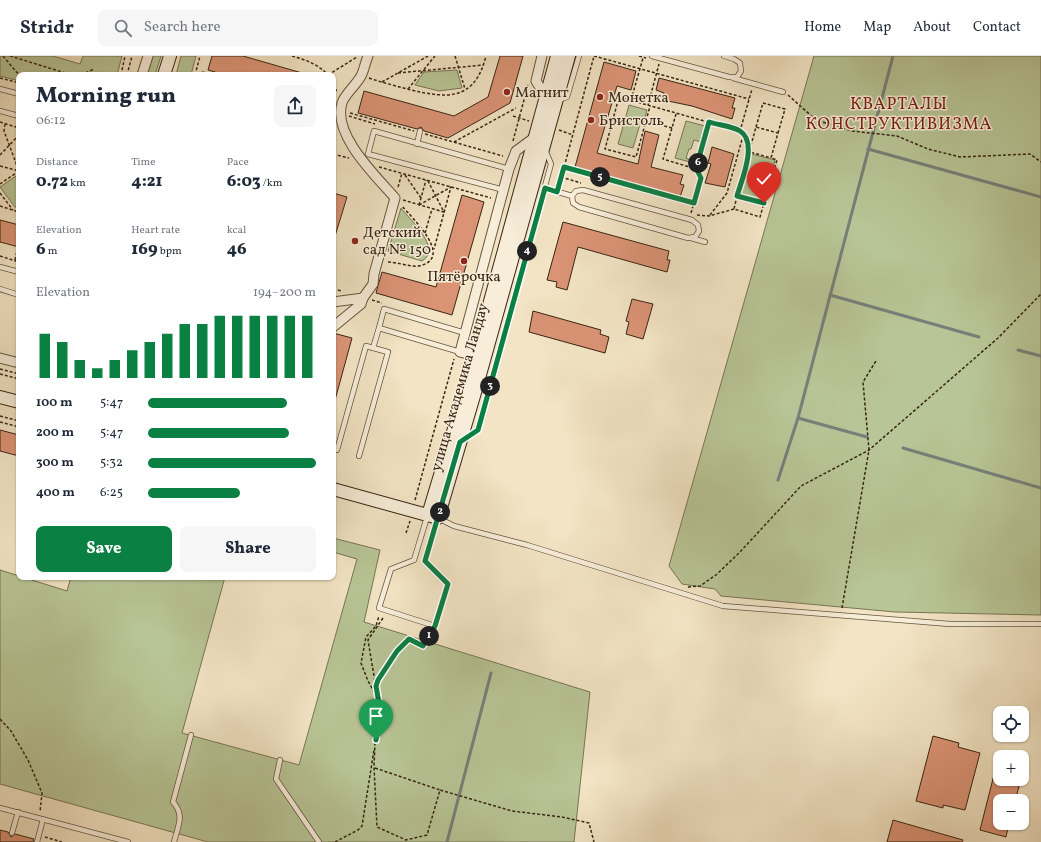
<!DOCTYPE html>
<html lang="en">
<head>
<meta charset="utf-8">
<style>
	body { margin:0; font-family:Vollkorn,serif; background:#f6f6f7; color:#1f2937; height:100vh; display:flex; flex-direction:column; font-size:15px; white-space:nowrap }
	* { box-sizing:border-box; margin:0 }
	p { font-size:13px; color:#747a83 }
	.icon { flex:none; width:22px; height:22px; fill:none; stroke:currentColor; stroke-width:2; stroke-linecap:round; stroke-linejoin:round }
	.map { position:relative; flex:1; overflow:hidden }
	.drawer { position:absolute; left:16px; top:16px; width:320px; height:508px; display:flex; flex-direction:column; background:#fff; border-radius:8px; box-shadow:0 1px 3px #0004 }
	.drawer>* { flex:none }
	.fabs { position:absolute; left:993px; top:650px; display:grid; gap:8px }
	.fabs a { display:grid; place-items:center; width:36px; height:36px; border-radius:8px; background:#fff; box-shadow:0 1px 3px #0004; font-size:20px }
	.pin { position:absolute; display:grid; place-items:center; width:34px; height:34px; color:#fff; margin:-41px -17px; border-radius:50% 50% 50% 0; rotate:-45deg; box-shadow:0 0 4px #0007 }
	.pin .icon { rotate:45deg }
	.km { position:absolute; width:20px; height:20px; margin:-10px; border-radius:50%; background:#222; color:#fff; font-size:11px; line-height:20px; text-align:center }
	.round { display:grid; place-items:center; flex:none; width:42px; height:42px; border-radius:8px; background:#f6f6f7 }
	.overview { display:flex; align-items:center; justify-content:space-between; height:68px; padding:0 20px }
	h1 { font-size:22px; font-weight:800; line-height:30px }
	.figures { display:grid; grid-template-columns:repeat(3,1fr); gap:6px; height:68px; padding:4px 20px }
	.figures div { display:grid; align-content:center }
	.figures b { font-size:17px; font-weight:800 }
	.figures small { font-size:11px; font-weight:400 }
	.figures p { font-size:11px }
	.chart { height:112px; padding:8px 20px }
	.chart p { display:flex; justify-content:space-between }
	.chart svg { width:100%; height:72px; margin-top:4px; stroke:#0b8043; stroke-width:6 }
	.cta { display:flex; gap:8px; margin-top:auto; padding:8px 20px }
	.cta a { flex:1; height:46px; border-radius:8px; background:#0b8043; color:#fff; font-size:16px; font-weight:800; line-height:46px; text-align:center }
	.cta a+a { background:#f6f6f7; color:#1f2937 }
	ul { padding:0 20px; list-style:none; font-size:13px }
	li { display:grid; grid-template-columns:64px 48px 1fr; align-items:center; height:30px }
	li i { height:10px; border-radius:5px; background:#0b8043 }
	header { display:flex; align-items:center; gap:24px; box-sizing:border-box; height:56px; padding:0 20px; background:#fff; border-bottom:1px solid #e0e1e3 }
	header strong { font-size:19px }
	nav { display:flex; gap:22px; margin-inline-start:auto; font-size:14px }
	.search { width:280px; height:36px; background:#f6f6f7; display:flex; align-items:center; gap:10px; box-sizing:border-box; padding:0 14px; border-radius:8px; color:#747a83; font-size:15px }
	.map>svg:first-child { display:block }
</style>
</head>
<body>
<header>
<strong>Stridr</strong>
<div class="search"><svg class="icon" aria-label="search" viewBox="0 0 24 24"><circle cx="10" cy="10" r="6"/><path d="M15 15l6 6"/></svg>Search here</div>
<nav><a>Home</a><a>Map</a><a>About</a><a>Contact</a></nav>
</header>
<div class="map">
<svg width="1041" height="786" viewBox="0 0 1041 786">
	<rect width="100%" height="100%" fill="#f2e4c4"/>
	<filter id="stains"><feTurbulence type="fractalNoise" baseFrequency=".005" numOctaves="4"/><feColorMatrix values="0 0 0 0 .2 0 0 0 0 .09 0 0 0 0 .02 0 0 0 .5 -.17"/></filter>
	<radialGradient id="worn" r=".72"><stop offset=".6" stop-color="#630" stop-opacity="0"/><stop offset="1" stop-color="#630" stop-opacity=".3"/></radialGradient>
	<!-- green -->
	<g fill="#b8c596" stroke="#787554">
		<path d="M0,0H53L80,8L83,0H122L117,19H19V25L0,20Z"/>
		<path d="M152,0H161L155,19H146Z"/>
		<path d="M181,0H196L191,19H176Z"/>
		<path d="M814,0H1041V559L895,556L721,540L715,533L682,528L669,510Z"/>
		<path d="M457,14L462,32L439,35L415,29L424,16Z"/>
		<path d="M629,49L647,54L643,69L640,68L633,92L618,88Z"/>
		<path d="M686,65L705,70L701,86L694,84L691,93H689L686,102L690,104V106L675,102Z"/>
		<path d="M751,98L775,104L764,145L739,138Z"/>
		<path d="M19,118V152L15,151L0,131Z"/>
		<path d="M401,152C410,164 443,193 422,205L388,195Z"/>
		<path d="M333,482L380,494L364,566L590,636L574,786H208L0,728V514L67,535L71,521H225L182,677L299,709L357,503L333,496Z"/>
	</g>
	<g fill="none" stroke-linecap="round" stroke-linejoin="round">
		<!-- stream -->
		<g stroke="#76807a" stroke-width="3">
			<path d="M868,93L1041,141"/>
			<path d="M830,239L979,281"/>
			<path d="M1018,294L1041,300"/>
			<path d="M798,362L867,381"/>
			<path d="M903,392L1041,432"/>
			<path d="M778,424L798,362L893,0"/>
			<path d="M447,786L491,617"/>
		</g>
	</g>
	<!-- building -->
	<g fill="#da9375" stroke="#382513">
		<path d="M212,0H243L302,17V19H225L208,14Z"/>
		<path d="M500,0H523L510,47L448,82L424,75L421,71L417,73L358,57L364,35L454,60L488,41Z"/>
		<path d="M604,6L636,15L631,34L617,30L597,97L638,108L645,75L659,79L651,111L683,119L680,128L684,129L680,141L575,111Z"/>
		<path d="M659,22L735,42L732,52H735L732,63L692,50L663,44L664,37L656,34Z"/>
		<path d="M712,91L734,98L725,131L705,127L711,108L708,107Z"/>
		<path d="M333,137L347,141L335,180H333Z"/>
		<path d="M462,139L484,146L452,259L376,237L382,216L436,231Z"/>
		<path d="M0,164L19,169V191L0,186Z"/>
		<path d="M563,166L669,195L667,204H670L667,216L578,191L567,234L556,231L557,226L547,224Z"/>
		<path d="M632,243L653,248L643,283L626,278L629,266L626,265Z"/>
		<path d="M533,255L601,274L600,278L609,281L605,297L529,276Z"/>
		<path d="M333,277L352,282L335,344H333Z"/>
		<path d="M0,374L19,379V400L0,395Z"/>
		<path d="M933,680L959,687L958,691L980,697L965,754L943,749V752L916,745Z"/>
		<path d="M997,707H1000V723H1021L1015,745H1000V767H1009L1006,781L980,774Z"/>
		<path d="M893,764L963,784L962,786H887Z"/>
		<path d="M0,774L8,776L11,781L15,778L34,783L33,786H0Z"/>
	</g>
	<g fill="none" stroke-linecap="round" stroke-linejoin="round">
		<!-- lane casing -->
		<g stroke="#66553f" stroke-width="6">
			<g id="lane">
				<path d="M652,0L729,21H737L741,15L740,7L734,3L724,0"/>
				<path d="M733,22L783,36"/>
				<path d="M0,33L19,38"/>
				<path d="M558,44L567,41L579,0"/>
				<path d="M0,55L19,60"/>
				<path d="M417,88L420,75"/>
				<path d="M545,132L572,140"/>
				<path d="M504,134L368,98L374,75L509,113"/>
				<path d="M583,134L692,164L698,169L699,175L695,181L688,182L579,151L573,147L572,140L576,135Z"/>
				<path d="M691,182L705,186"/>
				<path d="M0,211L19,216"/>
				<path d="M0,233L19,239"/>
				<path d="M373,292L379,272"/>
				<path d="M460,296L379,272L384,253L465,277"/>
				<path d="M463,384L478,374L551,108L546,96"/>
				<path d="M337,394L366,290L388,296L359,400"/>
				<path d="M427,461L414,504L391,513L379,552L435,570L448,528L425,505L438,462L454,470L527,489L723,550L950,568H1041"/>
				<path d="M280,704L276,723L319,786"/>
				<path d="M0,752L128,786"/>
				<path d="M12,777L18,756"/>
				<path d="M37,786L43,763"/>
				<path d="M174,786C178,770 185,759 173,746L191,679"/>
			</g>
		</g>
		<!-- street casing -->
		<g stroke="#66553f" stroke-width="11">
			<g id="street">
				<path d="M542,0L536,25L546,41"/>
				<path d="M142,19L148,0"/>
				<path d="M363,242L373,228L374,218L395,142C377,121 332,79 342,47C344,39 357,28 361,20C364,15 365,7 368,0"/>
				<path d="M333,246L363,242L361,248L333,271"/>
				<path d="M474,299L460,296L509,113L516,95L535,81"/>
				<path d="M0,302L19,307"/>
			</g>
		</g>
		<!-- secondary casing -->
		<g stroke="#382513" stroke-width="14">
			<g id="secondary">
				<path d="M164,19L170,0"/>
				<path d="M0,341L19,346"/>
				<path d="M333,433L438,462L476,333L569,0"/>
				<path d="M428,459L468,326L557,0"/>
			</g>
		</g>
		<!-- path -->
		<g stroke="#382513" stroke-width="1.5" stroke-dasharray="3 2" stroke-linecap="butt">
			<path d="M3,0L19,19"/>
			<path d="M10,0L72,19"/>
			<path d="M292,0C306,4 318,8 328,19"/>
			<path d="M455,0L465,33"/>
			<path d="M594,0L749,43"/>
			<path d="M639,0L646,2"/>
			<path d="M202,16L215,19"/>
			<path d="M196,17L202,19"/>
			<path d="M398,17L484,9"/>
			<path d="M81,19L94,13"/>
			<path d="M121,19L125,0"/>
			<path d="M127,19L132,0"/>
			<path d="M195,19L200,0"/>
			<path d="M328,19L357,1"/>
			<path d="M0,22L19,27"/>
			<path d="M369,22C383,27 397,30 411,34C449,43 475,44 486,0"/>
			<path d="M382,26L428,0"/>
			<path d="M333,28L337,36"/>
			<path d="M408,33L435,0"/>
			<path d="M788,39L816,64L852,75L897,80L928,93L960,101L1030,98L1041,106"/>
			<path d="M631,44L643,2"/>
			<path d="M648,49L659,8"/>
			<path d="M350,57L414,75"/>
			<path d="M676,58L663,103L696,113L709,66"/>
			<path d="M349,60L375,68"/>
			<path d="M513,60L529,65"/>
			<path d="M646,65L650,50"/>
			<path d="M0,66L19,72"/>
			<path d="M5,68L4,75L19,115"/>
			<path d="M756,71L763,47L785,53L778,77"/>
			<path d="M672,72L646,65L636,101L605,93L619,41L740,75L752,33"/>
			<path d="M559,74L573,79"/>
			<path d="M740,75L746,83L750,96L771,102"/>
			<path d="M425,78L503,100"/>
			<path d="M513,85L528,29"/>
			<path d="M454,86L516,52"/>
			<path d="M333,98L349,102"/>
			<path d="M0,99L19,79"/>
			<path d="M0,110L19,115"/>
			<path d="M379,111L491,142"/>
			<path d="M564,111L694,147"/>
			<path d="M405,119L421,142"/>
			<path d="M561,121L581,127"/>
			<path d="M0,128L19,115"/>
			<path d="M559,130L594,0"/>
			<path d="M398,131L402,117"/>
			<path d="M0,137L13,154"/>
			<path d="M737,140L734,153L760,161L764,147L737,140L756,71L778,77L771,102L777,104L764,147"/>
			<path d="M403,144L444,156L428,125"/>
			<path d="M419,149L451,131L434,193"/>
			<path d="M419,149L426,124"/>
			<path d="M0,150L19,156"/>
			<path d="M691,157L701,122L697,113"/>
			<path d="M697,159L709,160L734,153"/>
			<path d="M710,159L727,137L743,80"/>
			<path d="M425,177L432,153"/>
			<path d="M0,200L19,206"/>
			<path d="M15,204L18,191"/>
			<path d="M388,206C397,206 409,211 419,210C455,202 412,162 402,150"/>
			<path d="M333,233L342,235"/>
			<path d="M372,244L382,247"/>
			<path d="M0,313L19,318"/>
			<path d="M0,318L19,323"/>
			<path d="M0,360L19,365"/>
			<path d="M0,366L19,371"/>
			<path d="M415,444L454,303"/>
			<path d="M406,477L410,465"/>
			<path d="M688,531L700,530L716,519L740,496L801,430L869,394L998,282L1041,238"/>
			<path d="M842,552L869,394L863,326L876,305"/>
			<path d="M383,562L368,584L377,638L374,711L377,771L406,784L427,779L440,734L512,755L562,761L589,767L594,786"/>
			<path d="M376,629C381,611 397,597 409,583L423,590L431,577"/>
			<path d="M377,641L368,625L361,607L366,581L376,570L379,560"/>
			<path d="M0,663L11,675L28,704L42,737L40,756"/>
			<path d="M377,675L380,653L378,643"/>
			<path d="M375,712L440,734"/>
			<path d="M45,781L62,786"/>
			<path d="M335,786L358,774L362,770L374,694"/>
		</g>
		<!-- lane -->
		<use href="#lane" stroke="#f7edd9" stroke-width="4.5"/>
		<!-- street -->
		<use href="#street" stroke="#f7edd9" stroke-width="9"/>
		<!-- secondary -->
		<use href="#secondary" stroke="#f7edd9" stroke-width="12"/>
	</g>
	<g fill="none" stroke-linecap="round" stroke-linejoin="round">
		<!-- route casing -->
		<g stroke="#fff" stroke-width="8">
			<path id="route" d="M376,684L380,653L376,630L378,624L397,595L409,583L423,590L435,570L448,528L425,505L460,386L478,374L545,132L557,136L564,111L694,147L701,122L696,112L709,66C718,69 732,70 740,75C758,86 742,123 737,140L764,147"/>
		</g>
		<!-- route -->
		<use href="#route" stroke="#0b8043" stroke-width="5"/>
	</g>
	<!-- markers -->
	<g fill="#8f2418" stroke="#f7edd9" stroke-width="1.5">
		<circle cx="507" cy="36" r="4"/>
		<circle cx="600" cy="41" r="4"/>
		<circle cx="591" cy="64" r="4"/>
		<circle cx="355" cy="185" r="4"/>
		<circle cx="464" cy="205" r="4"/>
	</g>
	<g text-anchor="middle" stroke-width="3" stroke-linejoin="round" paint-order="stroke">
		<!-- poi labels -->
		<g font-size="15" fill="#382513" stroke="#f7edd9" text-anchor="start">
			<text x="515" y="41">Магнит</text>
			<text x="608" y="46">Монетка</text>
			<text x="599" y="69">Бристоль</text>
			<text x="363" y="181">Детский<tspan x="363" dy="17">сад № 150</tspan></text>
			<text x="464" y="225" text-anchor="middle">Пятёрочка</text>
		</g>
		<!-- street labels -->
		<g font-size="15" fill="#382513" stroke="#f7edd9">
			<text transform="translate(459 331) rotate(-74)" y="5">улица Академика Ландау</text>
		</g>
		<!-- quarter labels -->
		<g font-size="17" letter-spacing="1" fill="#7a1f14" stroke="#f7edd9">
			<text x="899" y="53">КВАРТАЛЫ<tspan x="899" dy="20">КОНСТРУКТИВИЗМА</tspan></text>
		</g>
	</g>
	<rect width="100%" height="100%" filter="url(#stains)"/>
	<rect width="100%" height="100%" fill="url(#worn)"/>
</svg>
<div class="fabs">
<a><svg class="icon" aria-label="locate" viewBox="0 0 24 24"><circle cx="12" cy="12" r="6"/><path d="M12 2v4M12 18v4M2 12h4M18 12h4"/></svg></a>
<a>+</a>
<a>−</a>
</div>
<div class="pin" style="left:376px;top:684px;background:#1e9e55"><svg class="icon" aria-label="arrive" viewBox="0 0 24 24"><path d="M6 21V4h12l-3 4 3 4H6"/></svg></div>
<div class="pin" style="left:764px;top:147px;background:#d93025"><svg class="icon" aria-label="check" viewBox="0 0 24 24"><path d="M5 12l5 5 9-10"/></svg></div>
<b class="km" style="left:429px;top:580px">1</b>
<b class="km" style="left:440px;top:456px">2</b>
<b class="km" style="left:490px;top:330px">3</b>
<b class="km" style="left:527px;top:195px">4</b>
<b class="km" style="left:600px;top:121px">5</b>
<b class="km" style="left:698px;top:107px">6</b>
<section class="drawer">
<div class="overview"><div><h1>Morning run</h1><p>06:12</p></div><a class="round"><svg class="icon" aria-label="share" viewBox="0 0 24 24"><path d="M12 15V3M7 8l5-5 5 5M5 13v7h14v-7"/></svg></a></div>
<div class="figures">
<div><p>Distance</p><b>0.72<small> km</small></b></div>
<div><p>Time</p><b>4:21</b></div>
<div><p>Pace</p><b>6:03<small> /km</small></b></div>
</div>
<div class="figures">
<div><p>Elevation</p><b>6<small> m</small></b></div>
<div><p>Heart rate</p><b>169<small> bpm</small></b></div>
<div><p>kcal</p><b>46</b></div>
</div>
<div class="chart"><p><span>Elevation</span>194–200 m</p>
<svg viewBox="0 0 160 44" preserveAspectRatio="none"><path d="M5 44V17M15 44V22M25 44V33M35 44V38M45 44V33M55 44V27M65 44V22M75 44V17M85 44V11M95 44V11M105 44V6M115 44V6M125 44V6M135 44V6M145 44V6M155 44V6"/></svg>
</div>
<ul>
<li><b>100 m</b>5:47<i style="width:83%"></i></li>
<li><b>200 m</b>5:47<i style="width:84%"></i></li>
<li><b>300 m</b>5:32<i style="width:100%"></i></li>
<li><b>400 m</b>6:25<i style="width:55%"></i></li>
</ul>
<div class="cta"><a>Save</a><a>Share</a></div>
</section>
</div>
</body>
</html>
